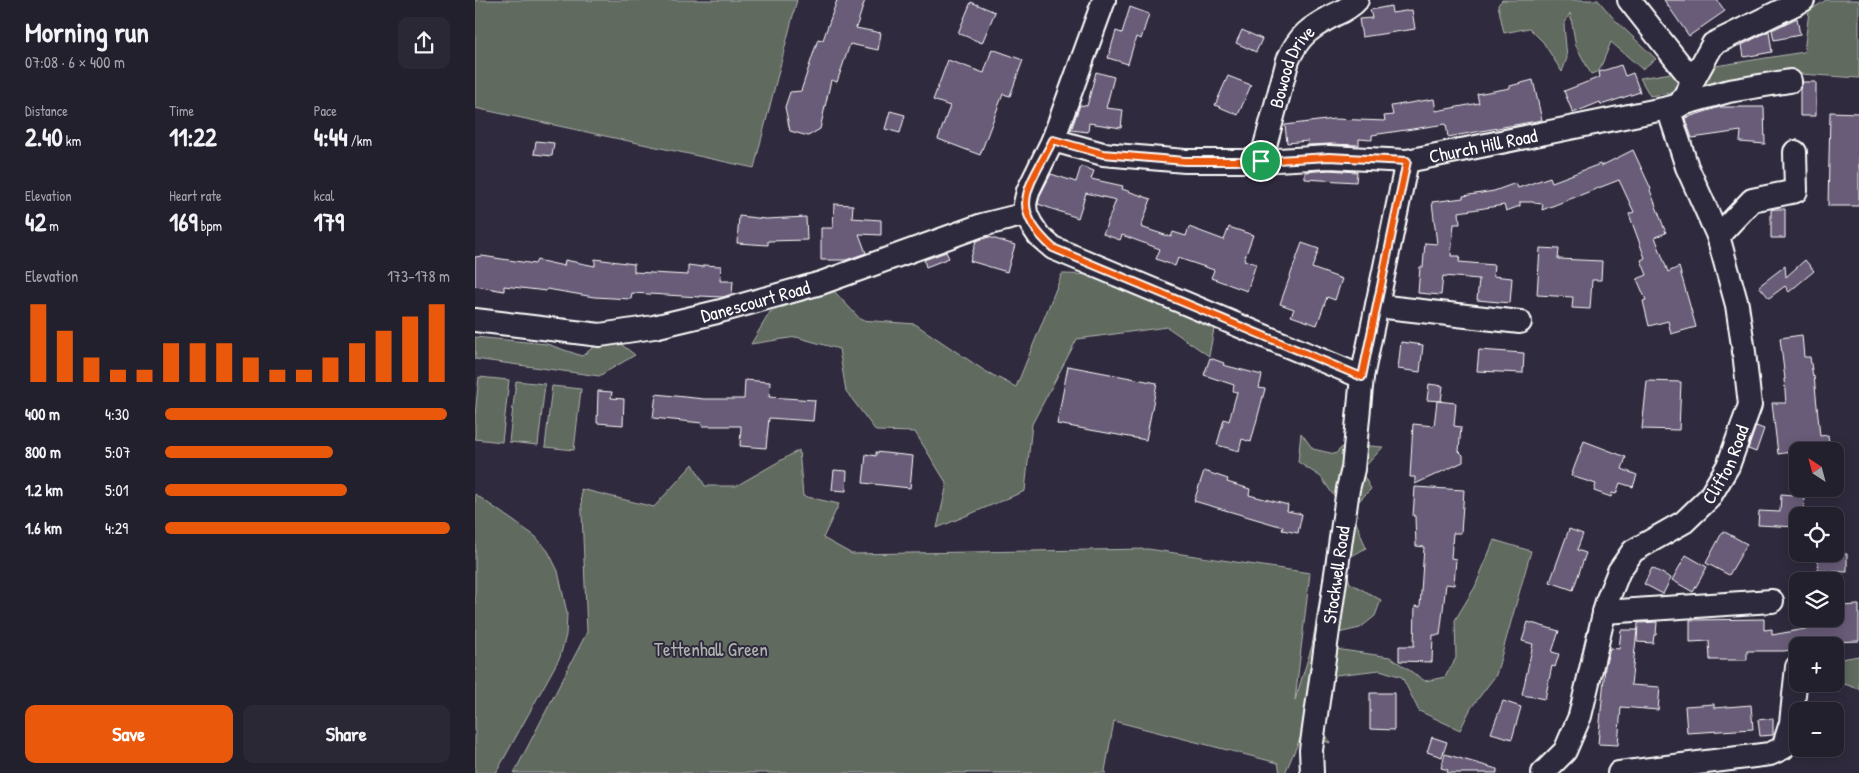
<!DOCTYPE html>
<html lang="en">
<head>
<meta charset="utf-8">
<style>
	body { margin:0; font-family:"Patrick Hand",sans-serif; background:#2b2836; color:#f1f3f6; height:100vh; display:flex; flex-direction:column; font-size:19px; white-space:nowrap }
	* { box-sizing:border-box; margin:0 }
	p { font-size:16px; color:#a3a3aa }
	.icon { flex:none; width:28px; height:28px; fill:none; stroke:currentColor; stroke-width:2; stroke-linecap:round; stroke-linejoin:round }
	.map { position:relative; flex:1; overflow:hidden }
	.panel { display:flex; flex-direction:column; background:#23202e; width:475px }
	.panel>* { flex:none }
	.needle { width:32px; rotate:324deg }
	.buttons { position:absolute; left:1314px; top:442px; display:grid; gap:10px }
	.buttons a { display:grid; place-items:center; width:55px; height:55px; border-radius:10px; background:#23202e; box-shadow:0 2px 12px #0003,0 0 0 1px #403e4a; font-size:25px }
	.pin { position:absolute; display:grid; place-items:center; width:42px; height:42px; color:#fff; margin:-21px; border:2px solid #fff; border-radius:50%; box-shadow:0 1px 5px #0007 }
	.round { display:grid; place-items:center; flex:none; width:52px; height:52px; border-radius:10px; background:#2b2836 }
	.headline { display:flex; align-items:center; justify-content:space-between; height:85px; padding:0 25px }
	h1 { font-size:28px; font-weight:700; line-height:38px }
	.figures { display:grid; grid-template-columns:repeat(3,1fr); gap:8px; height:85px; padding:5px 25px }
	.figures div { display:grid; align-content:center }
	.figures b { font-size:25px; font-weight:700 }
	.figures small { font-size:14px; font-weight:400 }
	.figures p { font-size:14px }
	.chart { height:140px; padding:10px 25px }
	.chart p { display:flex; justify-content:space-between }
	.chart svg { width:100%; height:90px; margin-top:5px; stroke:#ea580c; stroke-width:6 }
	.action { display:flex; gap:10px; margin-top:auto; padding:10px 25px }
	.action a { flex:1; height:58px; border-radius:10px; background:#ea580c; color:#fff; font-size:20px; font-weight:700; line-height:58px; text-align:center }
	.action a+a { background:#2b2836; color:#f1f3f6 }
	ul { padding:0 25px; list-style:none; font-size:16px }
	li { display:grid; grid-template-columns:80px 60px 1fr; align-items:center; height:38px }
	li i { height:12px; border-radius:6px; background:#ea580c }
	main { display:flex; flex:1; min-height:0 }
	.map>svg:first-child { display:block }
</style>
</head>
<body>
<main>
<section class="panel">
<div class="headline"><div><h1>Morning run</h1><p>07:08 · 6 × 400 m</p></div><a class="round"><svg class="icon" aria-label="share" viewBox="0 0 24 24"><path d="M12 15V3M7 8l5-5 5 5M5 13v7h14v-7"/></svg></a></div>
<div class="figures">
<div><p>Distance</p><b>2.40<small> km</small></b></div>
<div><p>Time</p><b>11:22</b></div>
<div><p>Pace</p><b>4:44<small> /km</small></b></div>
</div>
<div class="figures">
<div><p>Elevation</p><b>42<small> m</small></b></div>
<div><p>Heart rate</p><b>169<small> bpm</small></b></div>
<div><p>kcal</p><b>179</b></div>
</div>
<div class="chart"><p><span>Elevation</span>173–178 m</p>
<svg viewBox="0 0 160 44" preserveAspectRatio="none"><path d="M5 44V6M15 44V19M25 44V32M35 44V38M45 44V38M55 44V25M65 44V25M75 44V25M85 44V32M95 44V38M105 44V38M115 44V32M125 44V25M135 44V19M145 44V12M155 44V6"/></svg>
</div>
<ul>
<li><b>400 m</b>4:30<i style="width:99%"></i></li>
<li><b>800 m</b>5:07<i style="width:59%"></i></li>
<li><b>1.2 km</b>5:01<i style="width:64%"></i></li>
<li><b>1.6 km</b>4:29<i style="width:100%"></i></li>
</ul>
<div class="action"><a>Save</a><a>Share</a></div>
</section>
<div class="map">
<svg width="1384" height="773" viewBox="0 0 1384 773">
	<rect width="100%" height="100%" fill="#2f2a3d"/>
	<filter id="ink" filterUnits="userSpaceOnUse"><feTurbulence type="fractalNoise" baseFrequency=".02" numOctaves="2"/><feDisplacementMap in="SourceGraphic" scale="10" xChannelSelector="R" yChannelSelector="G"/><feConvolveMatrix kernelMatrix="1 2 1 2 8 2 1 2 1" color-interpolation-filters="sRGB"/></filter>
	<g filter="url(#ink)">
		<!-- green -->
		<g fill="#606a5f" stroke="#b0b4af">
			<path d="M0,0H322L279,168L0,108Z"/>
			<path d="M1027,0H1123L1140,20L1181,59L1167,69L1136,42L1124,71L1116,74L1101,46L1095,13L1089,25L1092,58L1087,72L1068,42L1054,28L1029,33L1023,5Z"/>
			<path d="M1351,0H1384V78L1326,74L1175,96L1165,78L1329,52L1334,11Z"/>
			<path d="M587,274L640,275L741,318L734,356L692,327L602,339L557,424L550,491L462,528L472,484L440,432L401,431L371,391L364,349L321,337L276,344L295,312L357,289L386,320L440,324L510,371L541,387Z"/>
			<path d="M134,335L160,355L124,376L0,359V337L72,344L107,356Z"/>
			<path d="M4,377L34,380L27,442L0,439V415Z"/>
			<path d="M41,381L70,384L63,445L34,442Z"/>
			<path d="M77,386L106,389L99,450L70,447Z"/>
			<path d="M826,433L838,449L860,454L870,444L908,447L886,471L896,489L876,509L891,548L868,561L875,583L906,600L900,616L885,628L859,634L860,649L915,657L950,681L970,677L981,658L980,620L1000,587L1019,540L1056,551L1021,675L996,708L985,730L944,711L927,677L905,670L852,676L841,713L855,743L827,734L810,773H805L803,763L639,721L630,771L631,773H39L112,632L106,489L179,507L218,464L230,486H261L324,450L328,496L364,504L348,538L377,554L673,549L835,573L820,700L837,646L861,499L846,477L823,462Z"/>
			<path d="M0,494L60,536L73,551L83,571L92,613L91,635L85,657L21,773H0Z"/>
			<path d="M1384,656V689L1360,681V660Z"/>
		</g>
		<!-- building -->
		<g fill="#695c78" stroke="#fff">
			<path d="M362,0H390L381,28L406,33L403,50L375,44L362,82L356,80L345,129L333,136L315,131L310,107L315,92L326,91L343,39L348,40Z"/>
			<path d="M1189,0H1242L1250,11L1214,36Z"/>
			<path d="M496,2L520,12L507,43L483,33Z"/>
			<path d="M916,6L917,13L937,10L940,29L887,37L884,19L897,18L895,10Z"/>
			<path d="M655,7L674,14L666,39L661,37L653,64L633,58L641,31L647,33Z"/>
			<path d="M1322,18L1325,35L1299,40L1297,30Z"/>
			<path d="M767,30L787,39L781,52L761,43Z"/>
			<path d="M1294,31L1297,52L1269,57L1267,45Z"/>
			<path d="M517,49L548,60L535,96L528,94L505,155L463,139L475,106L458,100L473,60L509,73Z"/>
			<path d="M1146,65L1150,76L1158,73L1165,92L1126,105L1125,102L1098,113L1089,91L1125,77L1124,72Z"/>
			<path d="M621,72L639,77L631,108L648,110L646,128L614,123L613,132L596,130L605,105L612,106Z"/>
			<path d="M753,76L776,85L763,115L740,105Z"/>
			<path d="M1058,80L1067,120L973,137L971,124L897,135V140L884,139V145L855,144L832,145L833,141L812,143L810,125L859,119L910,121L909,116L918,115L916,106L959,99L961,111L1004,103L1002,94L1035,88V86Z"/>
			<path d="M1328,82H1341V116H1325V88Z"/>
			<path d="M1245,107H1289L1290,144L1265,142L1266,131L1217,138L1210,118Z"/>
			<path d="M415,111L430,115L425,133L410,129Z"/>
			<path d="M1355,112L1384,113V206H1353Z"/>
			<path d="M61,141L79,143L77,156L59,154Z"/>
			<path d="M1158,150L1176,189L1175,190L1191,233L1180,237L1193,272L1204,267L1221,327L1196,334L1193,321L1174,326L1168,301L1171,300L1162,279L1172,275L1166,260L1170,258L1154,214L1159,212L1144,180L1067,210L1068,204L1059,203L1058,202H1045V206L1031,211L1029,205L984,212L985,224H979L976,256H985L984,262L1019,265L1018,276L1037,278L1035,303L1002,300L1004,279L968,276L966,295L943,293L945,267H948L950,243L962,244L957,202L988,198V196L1019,191L1041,183L1043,188L1075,177L1077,182L1125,164L1126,166Z"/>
			<path d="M606,166L619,171L616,179L648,186L647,189L676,199L666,227L696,237L698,232L711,236L714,227L749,240L754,227L778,235L769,260L781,264L772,291L736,278L739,270L703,258L700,266L681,259L685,249L647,235L645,240L628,234L641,200L611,193L603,218L563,204L565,195L576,174L601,182Z"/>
			<path d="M854,170L882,172L881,182L830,179V172Z"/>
			<path d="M359,204L378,205L377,218L406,220V235L384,234L391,253L371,260H346V228H358Z"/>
			<path d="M1300,209H1310V238H1296V210Z"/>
			<path d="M264,216L291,219L331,217L332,240L293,241V245L262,243Z"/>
			<path d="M514,237L540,245L532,272L495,261L501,241Z"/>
			<path d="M827,243L844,249L837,268L867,279L860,300L852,297L842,325L816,316L819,309L805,304Z"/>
			<path d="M1065,248L1084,249L1083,259L1127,261L1126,280H1117L1115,309L1097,308L1098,297L1062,295Z"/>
			<path d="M471,252L474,258L451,267L449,260Z"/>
			<path d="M7,256L60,264L62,260L89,266L90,260L120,266V259L159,264V272L213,275V265L228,267V265L246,266L245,281H258L257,294L248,297L225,296V297L157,293L156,299L119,297L72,289L71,291L29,286V291L0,286V257Z"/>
			<path d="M1330,260L1339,271L1314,292L1310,286L1294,298L1284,286L1310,266L1311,277Z"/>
			<path d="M1327,335L1329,357H1335L1338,377L1339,376L1345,436L1353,435L1355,451H1322L1303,454L1297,403H1311L1309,379H1310L1305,338Z"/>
			<path d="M926,342L948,345L945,372L923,369Z"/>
			<path d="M1004,350L1049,353L1048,373L1002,371Z"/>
			<path d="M735,358L749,363L748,365L787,375L784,388L790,389L776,442L767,439L764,451L742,445L749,419L754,421L762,392L758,391L759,385L729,375Z"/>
			<path d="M593,366L682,383L671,440L582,424Z"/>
			<path d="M270,380L295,382L294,397L340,400L338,421L294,418L291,448L265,446L266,426H227V423L178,418L181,394L229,399H269Z"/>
			<path d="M1172,381L1206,382L1204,430L1167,429Z"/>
			<path d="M954,384L968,386L966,401L952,400Z"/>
			<path d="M123,391L137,392L136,398L149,399L148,425L122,423Z"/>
			<path d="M962,401L981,403L979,426L986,427L984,451L988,455V462L940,484V477H935L938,424L959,426Z"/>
			<path d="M1281,426L1289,429L1281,452L1273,449Z"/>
			<path d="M1109,441L1151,457L1147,469L1162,475L1158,487L1145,483L1141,494L1137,493L1136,497L1119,491L1121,484L1096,476Z"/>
			<path d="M401,452L438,456L435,488L388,483L391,454L401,456Z"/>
			<path d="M359,470L372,471L371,491L357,490Z"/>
			<path d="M729,471L753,479L752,482L775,489L774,495L813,505L812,511L827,514L823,533L807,530L808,527L719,501Z"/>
			<path d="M940,487L989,490L986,533H978L976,558L981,559L979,585L971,584L965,635H958L957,662L924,661V646H939L940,606L945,607L949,547L941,546L940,516H938Z"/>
			<path d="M1306,494L1329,496L1328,516H1322V527L1283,525L1284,511L1305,512Z"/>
			<path d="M1094,529L1108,534L1102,550L1111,553L1098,590L1075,582Z"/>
			<path d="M1248,531L1272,544L1254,575L1231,563Z"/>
			<path d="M1343,554H1372V572L1343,571Z"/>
			<path d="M1211,555L1232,567L1218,592L1197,580Z"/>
			<path d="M1177,568L1196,578L1188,594L1169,584Z"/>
			<path d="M1384,605V641L1327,643V646H1322V649L1309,651H1272V660H1235L1234,641L1215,642V620L1289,619V630L1297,629V635L1341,627V619H1360V606Z"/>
			<path d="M1053,622L1084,631L1077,652L1084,654L1080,667L1077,666L1070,699L1047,695L1058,644L1047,641Z"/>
			<path d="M1182,622L1181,635H1179L1178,643L1162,642L1163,623Z"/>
			<path d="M1146,630H1162L1156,685L1185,687L1183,710L1146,707L1143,745L1123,744L1130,667L1135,648L1144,649Z"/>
			<path d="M895,693H919V730L895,729Z"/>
			<path d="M1028,701L1046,707L1037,739L1016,733Z"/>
			<path d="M1239,704V708L1276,705L1278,729L1212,733L1210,706Z"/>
			<path d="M1298,718V735L1285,736L1283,720Z"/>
			<path d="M957,737L972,742L967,757L952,752Z"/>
			<path d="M970,754L1022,769V773H972L973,770L966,768Z"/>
		</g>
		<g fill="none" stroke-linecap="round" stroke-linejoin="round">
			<!-- minor casing -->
			<g stroke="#fff" stroke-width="26">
				<g id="minor">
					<path d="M629,0L578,140L553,191L550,204L551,214L556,224L564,236L578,248L887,377"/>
					<path d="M1154,0L1218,81"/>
					<path d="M1204,106L1238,44L1328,0"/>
					<path id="s1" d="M578,140L628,154L710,161H786L854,157L932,161L1193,108L1254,91L1315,81"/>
					<path id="s2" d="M786,161L813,60C824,35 835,28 859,15C868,11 876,7 882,0"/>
					<path d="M1243,236L1277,200L1321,191L1320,152"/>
					<path d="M902,306L1045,322"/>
					<path id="s3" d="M0,320L125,335L179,327L242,312L346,283L507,225L551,214"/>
					<path d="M1129,612L1297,601"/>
					<path id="s4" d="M837,773L836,750L873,489L878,469L887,377L932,161"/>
					<path id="s5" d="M1068,773L1090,751L1105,716L1132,601L1144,571L1158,551L1209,522L1234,498L1253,466L1275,405L1269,352L1262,305L1243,236L1212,167L1193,108"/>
					<path d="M1144,773L1295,754L1308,748L1316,723L1322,667"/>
				</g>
			</g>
			<!-- minor -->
			<use href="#minor" stroke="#2f2a3d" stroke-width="22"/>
		</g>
	</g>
	<g fill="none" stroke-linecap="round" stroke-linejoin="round" filter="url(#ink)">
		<!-- route casing -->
		<g stroke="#fff" stroke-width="10">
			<path id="route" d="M578,140L628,154L710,161H786L854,157L932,161L887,377L578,248C531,206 555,187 578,140Z"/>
		</g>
		<!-- route -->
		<use href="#route" stroke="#ea580c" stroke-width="6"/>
	</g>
	<g text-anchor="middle" stroke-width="4" stroke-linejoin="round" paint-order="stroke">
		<!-- street labels -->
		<g font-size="19" fill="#fff" stroke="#2f2a3d">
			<text dy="7" stroke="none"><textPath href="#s2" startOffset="100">Bowood Drive</textPath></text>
			<text dy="7" stroke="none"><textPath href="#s1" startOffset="434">Church Hill Road</textPath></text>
			<text dy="7" stroke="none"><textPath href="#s3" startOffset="285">Danescourt Road</textPath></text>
			<text dy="7" stroke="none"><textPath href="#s5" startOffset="375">Clifton Road</textPath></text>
			<text dy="7" stroke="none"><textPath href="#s4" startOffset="200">Stockwell Road</textPath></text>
		</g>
		<!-- park labels -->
		<g font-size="19" fill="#b0b4af" stroke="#2f2a3d">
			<text x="236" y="656">Tettenhall Green</text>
		</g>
	</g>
</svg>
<div class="buttons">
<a><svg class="needle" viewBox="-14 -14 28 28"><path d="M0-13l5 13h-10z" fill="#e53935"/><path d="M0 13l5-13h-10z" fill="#a3a3aa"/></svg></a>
<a><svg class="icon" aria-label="locate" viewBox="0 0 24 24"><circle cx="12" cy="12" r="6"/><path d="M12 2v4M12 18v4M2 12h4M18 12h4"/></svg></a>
<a><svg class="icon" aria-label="layers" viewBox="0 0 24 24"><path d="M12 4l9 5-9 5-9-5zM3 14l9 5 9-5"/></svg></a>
<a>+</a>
<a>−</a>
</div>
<div class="pin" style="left:786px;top:161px;background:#1e9e55"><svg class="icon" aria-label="arrive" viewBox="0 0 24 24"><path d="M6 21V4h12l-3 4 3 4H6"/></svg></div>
</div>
</main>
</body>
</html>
